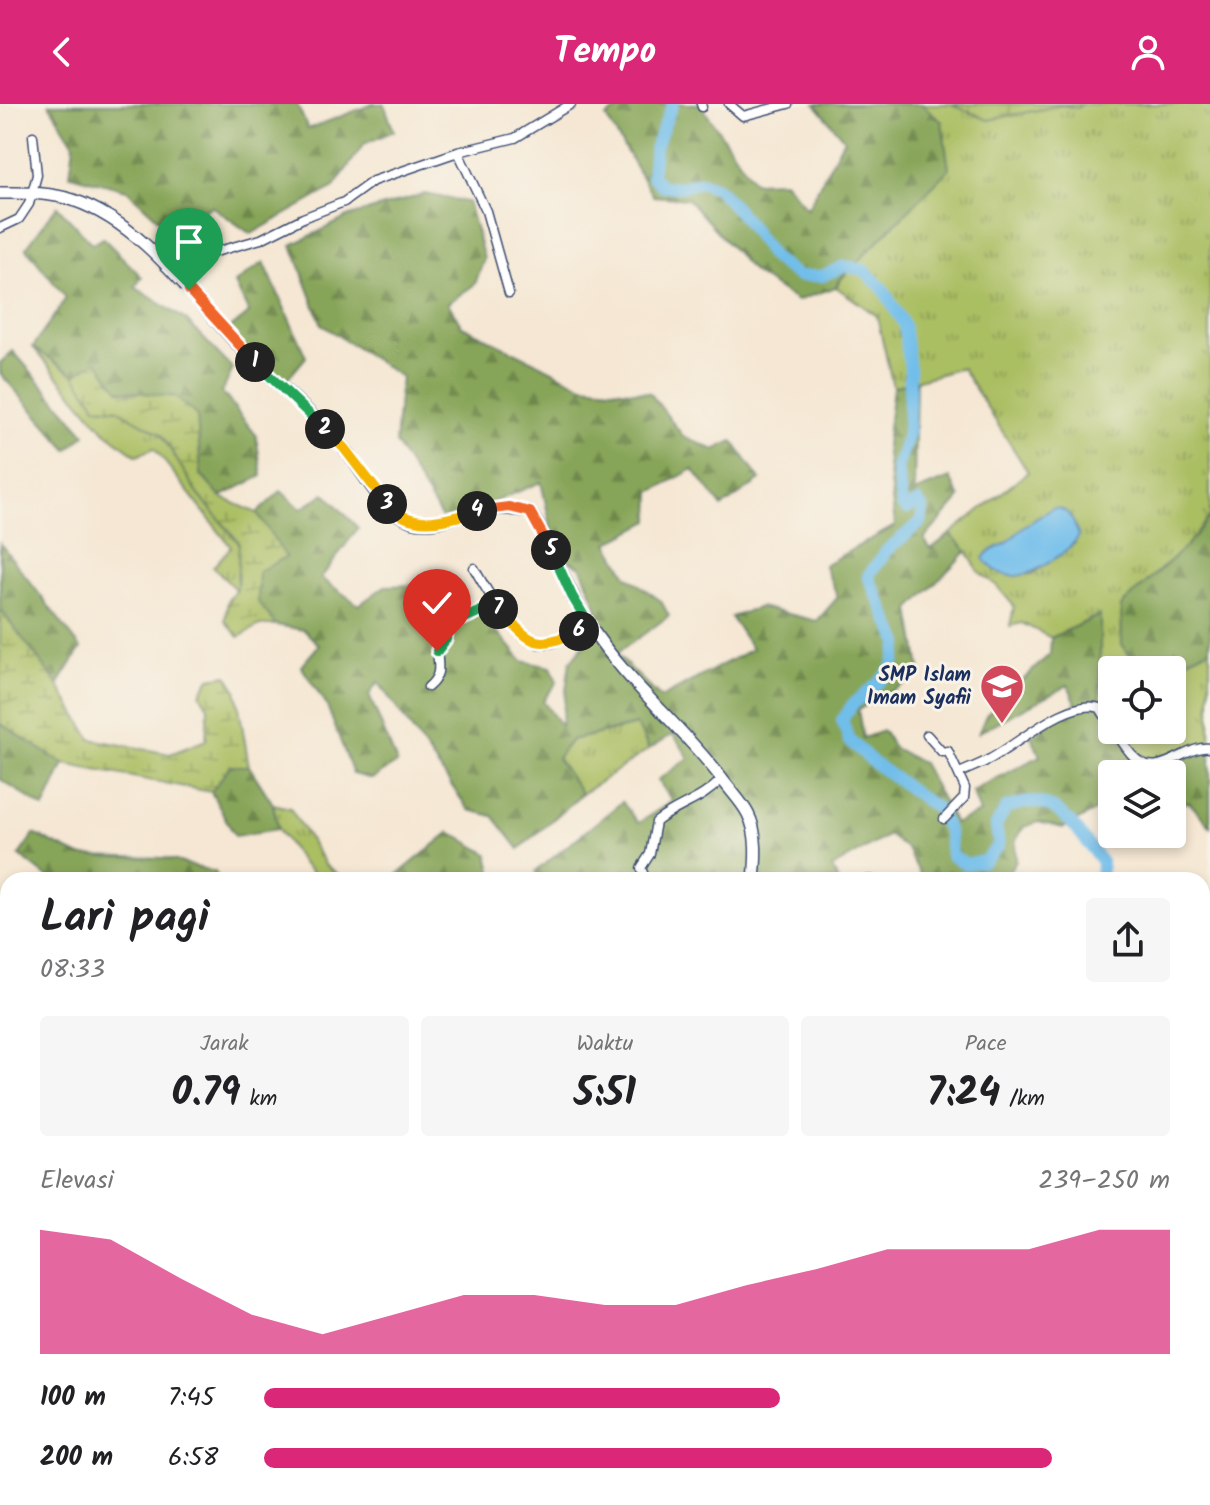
<!DOCTYPE html>
<html lang="id">
<head>
<meta charset="utf-8">
<style>
	body { margin:0; font-family:Kalam,sans-serif; background:#f6f6f6; color:#202124; height:100vh; display:flex; flex-direction:column; font-size:30px; white-space:nowrap }
	* { box-sizing:border-box; margin:0 }
	p { font-size:26px; color:#757577 }
	.icon { flex:none; width:44px; height:44px; fill:none; stroke:currentColor; stroke-width:2; stroke-linecap:round; stroke-linejoin:round }
	.map { position:relative; flex:1; overflow:hidden }
	.details { position:absolute; left:0px; top:768px; width:1210px; height:634px; display:flex; flex-direction:column; background:#fff; border-radius:24px 24px 0 0; box-shadow:0 4px 12px #0003 }
	.details>* { flex:none }
	.controls { position:absolute; left:1098px; top:552px; display:grid; gap:16px }
	.controls a { display:grid; place-items:center; width:88px; height:88px; border-radius:8px; background:#fff; box-shadow:0 4px 12px #0003; font-size:40px }
	.pin { position:absolute; display:grid; place-items:center; width:68px; height:68px; color:#fff; margin:-82px -34px; border-radius:50% 50% 50% 0; rotate:-45deg; box-shadow:0 0 8px #0007 }
	.pin .icon { rotate:45deg }
	.km { position:absolute; width:40px; height:40px; margin:-20px; border-radius:50%; background:#222; color:#fff; font-size:22px; line-height:40px; text-align:center }
	.round { display:grid; place-items:center; flex:none; width:84px; height:84px; border-radius:8px; background:#f6f6f6 }
	.overview { display:flex; align-items:center; justify-content:space-between; height:136px; padding:0 40px }
	h1 { font-size:44px; font-weight:800; line-height:60px }
	.figures { display:grid; grid-template-columns:repeat(3,1fr); gap:12px; height:136px; padding:8px 40px }
	.figures div { display:grid; align-content:center; border-radius:8px; background:#f6f6f6; text-align:center }
	.figures b { font-size:40px; font-weight:800 }
	.figures small { font-size:22px; font-weight:400 }
	.figures p { font-size:22px }
	.chart { height:224px; padding:16px 40px }
	.chart p { display:flex; justify-content:space-between }
	.chart svg { width:100%; height:144px; margin-top:8px; fill:#db2777; opacity:.7 }
	ul { padding:0 40px; list-style:none; font-size:26px }
	li { display:grid; grid-template-columns:128px 96px 1fr; align-items:center; height:60px }
	li i { height:20px; border-radius:10px; background:#db2777 }
	header { display:flex; justify-content:space-between; align-items:center; height:104px; padding:0 40px; background:#db2777; color:#fff; font-size:36px; font-weight:800 }
	.map>svg:first-child { display:block }
</style>
</head>
<body>
<header><svg class="icon" aria-label="back" viewBox="0 0 24 24"><path d="M15 5l-7 7 7 7"/></svg>Tempo<svg class="icon" aria-label="person" viewBox="0 0 24 24"><circle cx="12" cy="8" r="4"/><path d="M4 21q1-7 8-7t8 7"/></svg></header>
<div class="map">
<svg width="1210" height="1401" viewBox="0 0 1210 1401">
	<defs>
		<pattern id="grass-tufts" width="24" height="20" patternUnits="userSpaceOnUse" patternTransform="scale(2)"><rect width="24" height="20" fill="#aabe62"/><path d="M3 7l-1-3M5 7V3M7 7l1-3M15 17l-1-3M17 17v-4M19 17l1-3" fill="none" stroke="#8a9b54"/></pattern>
		<pattern id="forest-firs" width="22" height="20" patternUnits="userSpaceOnUse" patternTransform="scale(2)"><rect width="22" height="20" fill="#87a558"/><path d="M5 1l3.5 6h-7zM16 11l3.5 6h-7z" fill="#6e874c"/></pattern>
		<pattern id="wetland-marsh" width="20" height="14" patternUnits="userSpaceOnUse" patternTransform="scale(2)"><rect width="20" height="14" fill="#aabe62"/><path d="M1 5h8M5 5V1M11 12h8M15 12V8" fill="none" stroke="#8a9b54"/></pattern>
	</defs>
	<rect width="100%" height="100%" fill="#f7f3e8"/>
	<filter id="ink" filterUnits="userSpaceOnUse"><feTurbulence type="fractalNoise" baseFrequency=".0125" numOctaves="2"/><feDisplacementMap in="SourceGraphic" scale="16" xChannelSelector="R" yChannelSelector="G"/><feConvolveMatrix kernelMatrix="1 2 1 2 8 2 1 2 1" color-interpolation-filters="sRGB"/></filter>
	<filter id="wash" filterUnits="userSpaceOnUse"><feTurbulence type="fractalNoise" baseFrequency=".006" numOctaves="4" result="noise"/><feDisplacementMap in="SourceGraphic" scale="32" xChannelSelector="R" yChannelSelector="G"/><feGaussianBlur stdDeviation="1.8" result="paint"/><feColorMatrix in="noise" values="0 0 0 0 0 0 0 0 0 0 0 0 0 0 0 0 0 1.4 0 .05"/><feComposite in="paint" operator="in"/></filter>
	<g filter="url(#wash)">
		<rect width="100%" height="100%" fill="#f5e7d3"/>
		<!-- grass -->
		<g fill="url(#grass-tufts)" stroke="#627660" stroke-width="2" fill-rule="evenodd">
			<path d="M922,0H952L988,16L1062,1L1077,4L1082,0H1210V643L1162,663L1134,656L1117,626H1172V566H1112V618L1100,597V511L1051,534L1022,519L1010,522L1014,502L997,482L978,467L967,447L950,430L1028,368L962,264L893,283L877,212L836,183L942,18ZM1007,439L1074,440L1032,470L1010,472L988,448Z"/>
			<path d="M33,243L75,271L97,303L117,305L161,330L198,390L239,439L237,487L213,463L231,443L154,344L137,352L105,328Z"/>
			<path d="M637,621L649,645L582,690L557,654L571,636Z"/>
			<path d="M273,700L290,704L325,760L345,776H321L302,759L278,725Z"/>
			<path d="M0,943L8,947V1068L0,1072Z"/>
		</g>
		<!-- forest -->
		<g fill="url(#forest-firs)" stroke="#516a5b" stroke-width="2">
			<path d="M49,0H297L308,25L373,0H384L394,27L364,40L334,83L251,130L211,102L174,130L127,86L70,71L74,40Z"/>
			<path d="M627,0H700L754,78L784,77L807,105L844,35L815,0H922L942,18L949,65L839,177L836,183L797,197L754,169L688,95L653,92L606,13Z"/>
			<path d="M425,90L468,98L484,155L475,180L448,199L462,222L583,282L650,289L683,332L714,346L733,337L760,376L722,403L693,365L651,388L650,417L608,439L627,472L661,497L669,512L616,550L661,594L752,545L731,513L760,503L817,517L838,493L824,461L895,422L886,341L893,283L916,276L914,388L950,374L960,394L924,435L931,445L950,430L967,447L910,505L921,570L858,606L863,634L883,627L895,645L922,659L955,719L980,709L972,687L1040,652L1031,632L1076,599L1068,581L979,628L986,611L1050,550L1051,534L1100,511V597L1134,656L1162,663L1210,643V722L1189,698L1172,702V670H1112V698L1063,724L1038,718L1024,723L1015,738L1016,756L1005,774L962,776L949,767L931,776H923L907,745L889,731L832,764L838,776H539L536,767L622,698L638,719L672,697L658,676L689,654L673,630L649,645L637,621L571,636L557,654L582,690L519,745L493,712L469,706L378,578L369,591L397,659L372,675L353,670L327,602L301,562L319,541L304,526L276,521L258,498L259,466L285,453L257,409L281,387L301,405L325,389L358,424L321,474L359,501L385,482L415,481L480,506L522,557L551,563L557,578L543,597L561,622L570,558L590,533L598,505L581,463L557,450L541,378L445,419L395,339L401,273L322,221L292,141L350,112Z"/>
			<path d="M57,102L92,140L103,134L142,173L135,183L186,216L233,265L222,288L256,331L262,372L220,393L201,370L197,312L175,293L119,286L97,258L75,271L33,243L66,194L26,144Z"/>
			<path d="M264,158L306,253L281,283L228,226L249,209L235,179Z"/>
			<path d="M13,247L85,330L68,346L0,269V259Z"/>
			<path d="M1210,412V545C1186,558 1166,566 1139,566L1122,540L1121,502L1186,442Z"/>
			<path d="M0,439L81,544L58,581L0,505Z"/>
			<path d="M0,619L64,660L44,704L0,675Z"/>
			<path d="M230,662H249L273,700L278,725L235,732L211,688Z"/>
			<path d="M450,728L488,750L494,776H391Z"/>
			<path d="M34,730L80,752L165,754L215,768L220,776H51L19,751Z"/>
			<path d="M806,1394H1020L1024,1401H809Z"/>
		</g>
		<!-- wetland -->
		<g fill="url(#wetland-marsh)" stroke="#627660" stroke-width="2">
			<path d="M952,0H1082L1077,4L1062,1L988,16Z"/>
			<path d="M97,257L119,286L175,293L197,312L201,371L220,393L257,409L286,453L259,467L258,498L276,521H260L239,533L225,517L228,496L237,486L239,438L198,390L161,330L117,305L97,303L75,271Z"/>
			<path d="M0,505L58,581L91,635L170,650L206,636L208,603L200,590L210,574L227,571L236,585L249,662H230L211,688L64,660L0,619Z"/>
			<path d="M8,1068V1197L0,1199V1072Z"/>
		</g>
		<!-- water -->
		<path fill="#71beeb" stroke="#4676a4" stroke-width="2" d="M1053,404C1070,403 1073,418 1079,432C1073,442 1065,447 1056,454C1031,471 1006,484 983,454L988,448L1007,439L1023,423Z"/>
		<g fill="none" stroke-linecap="round" stroke-linejoin="round">
			<!-- stream -->
			<path stroke="#71beeb" stroke-width="2" d="M0,1121L8,1117"/>
			<!-- river -->
			<g stroke="#71beeb" stroke-width="12">
				<path d="M673,0L655,43L652,72L662,82L679,83L700,78L717,84L742,111L773,154L798,172H822L844,162L864,166L883,185L904,221L910,266L908,331L897,364L902,401L907,405L918,398L923,404L921,418L887,446L868,472L899,539L893,562L878,579L852,601L842,616L849,636L874,659L939,706L949,729L951,751L966,760L984,757L999,741L996,722L1006,704C1014,702 1024,698 1031,698C1063,698 1085,737 1102,758L1101,776"/>
				<path d="M1112,1394L1115,1401"/>
			</g>
		</g>
	</g>
	<g filter="url(#ink)">
		<g fill="none" stroke-linecap="round" stroke-linejoin="round">
			<!-- street casing -->
			<g stroke="#3c4b70" stroke-width="11">
				<g id="street">
					<path d="M701,0L702,3"/>
					<path d="M729,0L743,12L788,0"/>
					<path d="M458,48L486,107L509,189"/>
					<path d="M0,124L19,115L29,100L37,71L33,32"/>
					<path d="M165,162L261,135L303,114L344,98L373,77L458,48L515,34L571,0"/>
					<path d="M474,464C493,498 506,518 538,540L553,539L590,522"/>
					<path d="M428,583C441,572 439,564 437,547L446,535L447,522L494,501"/>
					<path d="M1114,626C1120,634 1126,645 1133,652C1158,679 1184,640 1210,644"/>
					<path d="M927,631L942,648L948,647L965,684L964,694L944,715"/>
					<path d="M959,669C968,665 979,661 988,656C1016,642 1068,593 1100,604L1112,624"/>
					<path d="M646,776L641,764L650,750L656,718C679,700 701,697 722,675"/>
					<path d="M834,776H851"/>
					<path d="M867,776H873"/>
					<path d="M0,826L8,834"/>
					<path d="M1202,1215L1210,1214"/>
					<path d="M598,1394L601,1401"/>
					<path d="M620,1394L625,1401"/>
					<path d="M478,1401L488,1394"/>
					<path d="M692,1401H703"/>
				</g>
			</g>
			<!-- secondary casing -->
			<g stroke="#3c4b70" stroke-width="14">
				<g id="secondary">
					<path d="M0,89C24,89 49,88 73,96C146,121 193,195 245,248C277,281 315,310 345,346C364,368 381,407 411,417C433,424 455,412 476,407C495,403 511,404 530,408C554,443 566,486 590,522C627,579 681,621 722,675C730,686 742,698 748,710C758,729 756,755 754,776"/>
					<path d="M360,1401L363,1394"/>
				</g>
			</g>
			<!-- street -->
			<use href="#street" stroke="#fff" stroke-width="8"/>
			<!-- secondary -->
			<use href="#secondary" stroke="#fff" stroke-width="11"/>
		</g>
	</g>
	<g fill="none" stroke-linecap="round" stroke-linejoin="round" filter="url(#ink)">
		<!-- split-1 casing -->
		<g stroke="#fff" stroke-width="16">
			<path id="split-1" d="M189,186L255,258"/>
		</g>
		<!-- split-2 casing -->
		<g stroke="#fff" stroke-width="16">
			<path id="split-2" d="M255,258L325,325"/>
		</g>
		<!-- split-3 casing -->
		<g stroke="#fff" stroke-width="16">
			<path id="split-3" d="M325,325L344,344L387,400"/>
		</g>
		<!-- split-4 casing -->
		<g stroke="#fff" stroke-width="16">
			<path id="split-4" d="M387,400C413,428 446,416 477,407"/>
		</g>
		<!-- split-5 casing -->
		<g stroke="#fff" stroke-width="16">
			<path id="split-5" d="M477,407L509,403L530,408L551,446"/>
		</g>
		<!-- split-6 casing -->
		<g stroke="#fff" stroke-width="16">
			<path id="split-6" d="M551,446L572,492L590,522L579,527"/>
		</g>
		<!-- split-7 casing -->
		<g stroke="#fff" stroke-width="16">
			<path id="split-7" d="M498,505C532,538 532,548 579,527"/>
		</g>
		<!-- split-8 casing -->
		<g stroke="#fff" stroke-width="16">
			<path id="split-8" d="M437,547L446,535L447,522L494,501L498,505"/>
		</g>
		<!-- split-1 -->
		<use href="#split-1" stroke="#f0652b" stroke-width="10"/>
		<!-- split-2 -->
		<use href="#split-2" stroke="#22a559" stroke-width="10"/>
		<!-- split-3 -->
		<use href="#split-3" stroke="#f5b400" stroke-width="10"/>
		<!-- split-4 -->
		<use href="#split-4" stroke="#f5b400" stroke-width="10"/>
		<!-- split-5 -->
		<use href="#split-5" stroke="#f0652b" stroke-width="10"/>
		<!-- split-6 -->
		<use href="#split-6" stroke="#22a559" stroke-width="10"/>
		<!-- split-7 -->
		<use href="#split-7" stroke="#f5b400" stroke-width="10"/>
		<!-- split-8 -->
		<use href="#split-8" stroke="#22a559" stroke-width="10"/>
	</g>
	<!-- icons -->
	<defs>
		<g id="school-pin" transform="scale(2.3)"><path d="M0 17L-7.5 6A9.5 9.5 0 1 1 7.5 6Z" fill="#d1495b" stroke="#f7f3e8"/><path d="M0-5L7-2L0 1L-7-2ZM-4 1L0 2.5L4 1V4Q0 6-4 4Z" fill="#fff"/></g>
	</defs>
	<g fill-rule="evenodd">
		<use href="#school-pin" x="1002" y="582"/>
	</g>
	<g text-anchor="middle" stroke-width="6" stroke-linejoin="round" paint-order="stroke">
		<!-- poi labels -->
		<g font-size="20" font-weight="bold" fill="#1b2f5e" stroke="#f7f3e8" text-anchor="end">
			<text x="971" y="577">SMP Islam<tspan x="971" dy="23">Imam Syafii</tspan></text>
		</g>
	</g>
</svg>
<div class="controls">
<a><svg class="icon" aria-label="locate" viewBox="0 0 24 24"><circle cx="12" cy="12" r="6"/><path d="M12 2v4M12 18v4M2 12h4M18 12h4"/></svg></a>
<a><svg class="icon" aria-label="layers" viewBox="0 0 24 24"><path d="M12 4l9 5-9 5-9-5zM3 14l9 5 9-5"/></svg></a>
</div>
<div class="pin" style="left:189px;top:186px;background:#1e9e55"><svg class="icon" aria-label="arrive" viewBox="0 0 24 24"><path d="M6 21V4h12l-3 4 3 4H6"/></svg></div>
<div class="pin" style="left:437px;top:547px;background:#d93025"><svg class="icon" aria-label="check" viewBox="0 0 24 24"><path d="M5 12l5 5 9-10"/></svg></div>
<b class="km" style="left:255px;top:258px">1</b>
<b class="km" style="left:325px;top:325px">2</b>
<b class="km" style="left:387px;top:400px">3</b>
<b class="km" style="left:477px;top:407px">4</b>
<b class="km" style="left:551px;top:446px">5</b>
<b class="km" style="left:579px;top:527px">6</b>
<b class="km" style="left:498px;top:505px">7</b>
<section class="details">
<div class="overview"><div><h1>Lari pagi</h1><p>08:33</p></div><a class="round"><svg class="icon" aria-label="share" viewBox="0 0 24 24"><path d="M12 15V3M7 8l5-5 5 5M5 13v7h14v-7"/></svg></a></div>
<div class="figures">
<div><p>Jarak</p><b>0.79<small> km</small></b></div>
<div><p>Waktu</p><b>5:51</b></div>
<div><p>Pace</p><b>7:24<small> /km</small></b></div>
</div>
<div class="chart"><p><span>Elevasi</span>239–250 m</p>
<svg viewBox="0 0 160 44" preserveAspectRatio="none"><path d="M0 44V6L10 9L20 21L30 32L40 38L50 32L60 26L70 26L80 29L90 29L100 23L110 18L120 12L130 12L140 12L150 6L160 6V44z"/></svg>
</div>
<ul>
<li><b>100 m</b>7:45<i style="width:57%"></i></li>
<li><b>200 m</b>6:58<i style="width:87%"></i></li>
</ul>
</section>
</div>
</body>
</html>
